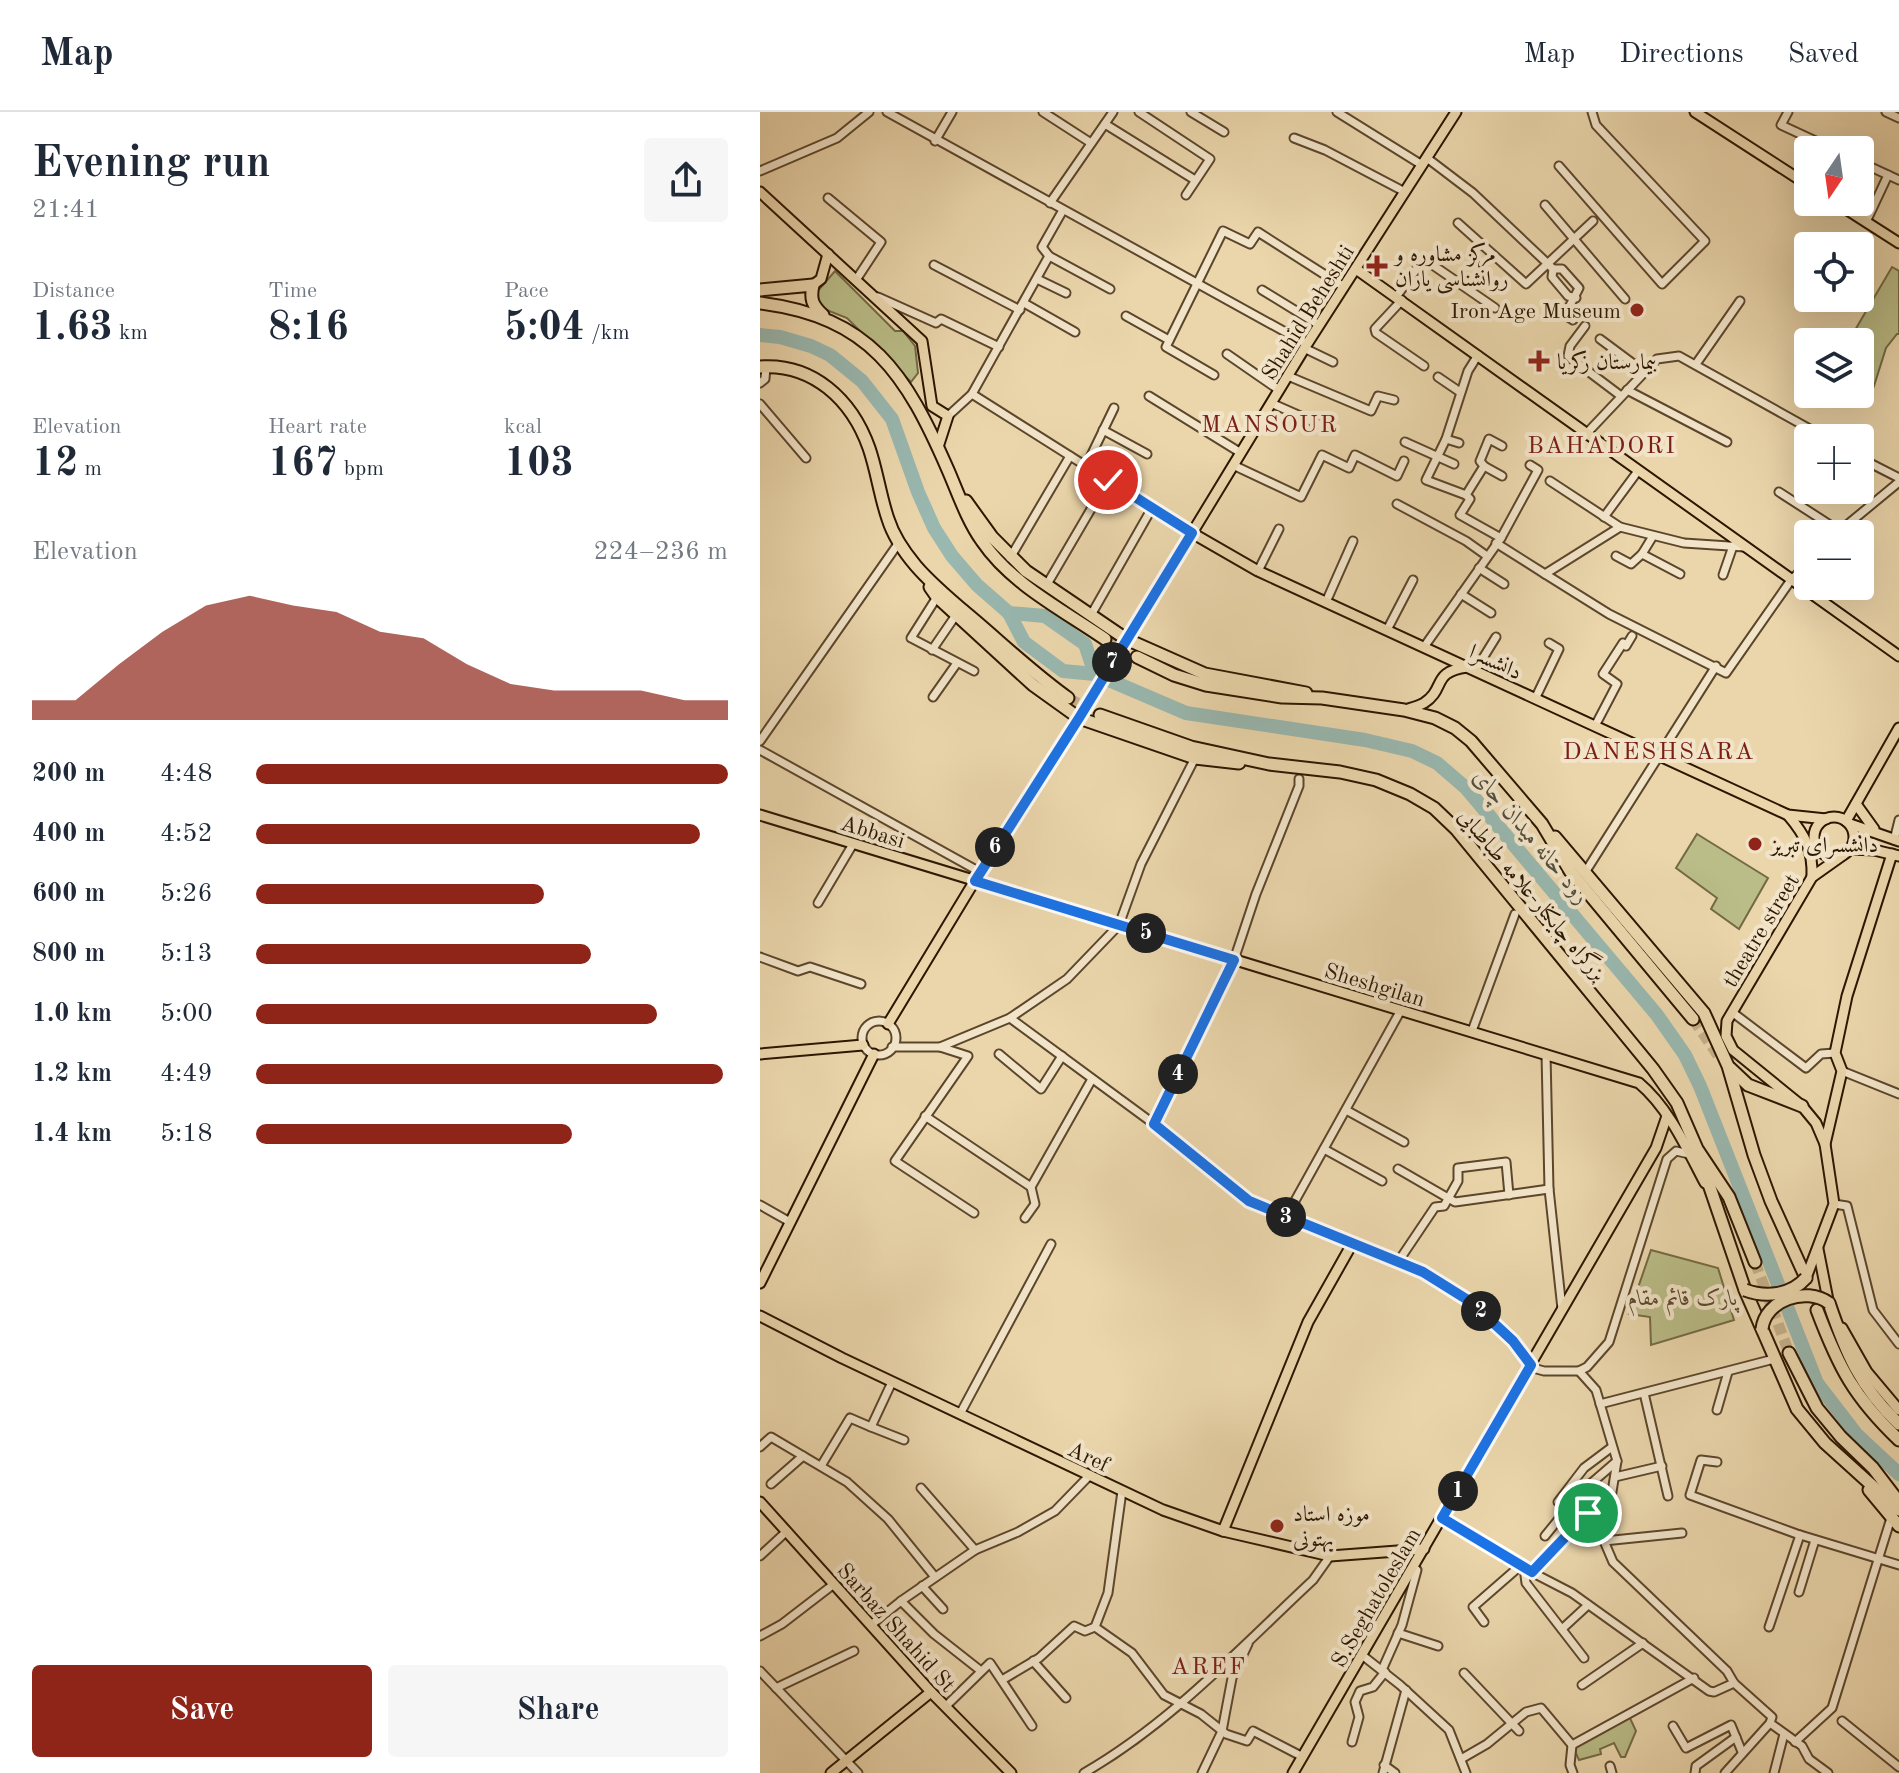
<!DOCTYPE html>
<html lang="en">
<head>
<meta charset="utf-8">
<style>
	body { margin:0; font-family:"Old Standard TT",Amiri,serif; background:#f6f6f7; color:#1f2937; height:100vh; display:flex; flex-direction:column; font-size:30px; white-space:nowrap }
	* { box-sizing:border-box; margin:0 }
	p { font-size:26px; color:#747a83 }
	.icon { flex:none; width:44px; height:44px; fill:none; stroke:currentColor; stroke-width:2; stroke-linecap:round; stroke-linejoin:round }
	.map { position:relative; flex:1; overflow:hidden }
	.details { display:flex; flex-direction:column; background:#fff; width:760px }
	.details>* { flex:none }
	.needle { width:52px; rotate:193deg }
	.fabs { position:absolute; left:1034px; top:24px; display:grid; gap:16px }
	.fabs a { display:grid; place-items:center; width:80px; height:80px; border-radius:8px; background:#fff; box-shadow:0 8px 32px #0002; font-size:40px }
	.pin { position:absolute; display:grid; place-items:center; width:68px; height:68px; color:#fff; margin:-34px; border:4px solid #fff; border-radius:50%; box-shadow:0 2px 8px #0007 }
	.km { position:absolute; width:40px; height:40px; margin:-20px; border-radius:50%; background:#222; color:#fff; font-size:22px; line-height:40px; text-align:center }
	.round { display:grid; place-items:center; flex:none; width:84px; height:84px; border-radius:8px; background:#f6f6f7 }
	.headline { display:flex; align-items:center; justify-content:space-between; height:136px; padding:0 32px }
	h1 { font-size:44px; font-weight:700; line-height:60px }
	.metrics { display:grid; grid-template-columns:repeat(3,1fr); gap:12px; height:136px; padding:8px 32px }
	.metrics div { display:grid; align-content:center }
	.metrics b { font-size:40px; font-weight:700 }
	.metrics small { font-size:22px; font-weight:400 }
	.metrics p { font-size:22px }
	.chart { height:224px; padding:16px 32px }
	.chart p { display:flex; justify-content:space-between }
	.chart svg { width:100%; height:144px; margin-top:8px; fill:#8f2418; opacity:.7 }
	.primary-button { display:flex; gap:16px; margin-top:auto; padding:16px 32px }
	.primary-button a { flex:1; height:92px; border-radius:8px; background:#8f2418; color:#fff; font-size:32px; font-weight:700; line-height:92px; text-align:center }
	.primary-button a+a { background:#f6f6f7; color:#1f2937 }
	ul { padding:0 32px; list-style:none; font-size:26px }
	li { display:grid; grid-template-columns:128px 96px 1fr; align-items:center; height:60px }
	li i { height:20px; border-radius:10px; background:#8f2418 }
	header { display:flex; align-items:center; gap:48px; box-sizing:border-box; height:112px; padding:0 40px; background:#fff; border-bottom:2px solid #e0e1e3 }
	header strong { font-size:38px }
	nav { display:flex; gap:44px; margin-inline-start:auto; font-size:28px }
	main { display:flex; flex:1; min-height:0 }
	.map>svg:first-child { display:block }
</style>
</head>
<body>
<header>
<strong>Map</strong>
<nav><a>Map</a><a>Directions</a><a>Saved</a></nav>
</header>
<main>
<section class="details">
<div class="headline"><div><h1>Evening run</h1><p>21:41</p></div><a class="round"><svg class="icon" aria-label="share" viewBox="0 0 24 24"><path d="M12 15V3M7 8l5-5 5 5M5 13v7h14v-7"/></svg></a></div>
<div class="metrics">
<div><p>Distance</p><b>1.63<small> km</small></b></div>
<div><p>Time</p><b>8:16</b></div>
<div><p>Pace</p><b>5:04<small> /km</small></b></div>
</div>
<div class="metrics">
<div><p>Elevation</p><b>12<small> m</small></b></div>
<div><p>Heart rate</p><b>167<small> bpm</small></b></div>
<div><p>kcal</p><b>103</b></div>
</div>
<div class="chart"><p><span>Elevation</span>224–236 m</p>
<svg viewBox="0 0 160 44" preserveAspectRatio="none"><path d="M0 44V38L10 38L20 27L30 17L40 9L50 6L60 9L70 11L80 17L90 19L100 27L110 33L120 35L130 35L140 35L150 38L160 38V44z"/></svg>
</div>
<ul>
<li><b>200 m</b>4:48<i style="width:100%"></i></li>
<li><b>400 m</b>4:52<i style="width:94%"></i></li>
<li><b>600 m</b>5:26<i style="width:61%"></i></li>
<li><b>800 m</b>5:13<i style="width:71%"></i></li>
<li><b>1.0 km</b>5:00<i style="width:85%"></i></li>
<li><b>1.2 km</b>4:49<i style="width:99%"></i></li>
<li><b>1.4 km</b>5:18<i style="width:67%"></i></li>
</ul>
<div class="primary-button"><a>Save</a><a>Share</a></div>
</section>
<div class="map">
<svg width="1139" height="1661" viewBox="0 0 1139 1661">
	<rect width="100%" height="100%" fill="#ebd6ac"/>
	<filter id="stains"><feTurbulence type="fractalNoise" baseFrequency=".0025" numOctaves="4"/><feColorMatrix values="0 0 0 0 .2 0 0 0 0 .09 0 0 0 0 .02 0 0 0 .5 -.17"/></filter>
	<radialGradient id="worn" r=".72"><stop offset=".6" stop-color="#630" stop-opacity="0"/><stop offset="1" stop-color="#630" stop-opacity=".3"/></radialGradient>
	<!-- green -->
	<g fill="#babd88" stroke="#736a44" stroke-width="2">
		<path d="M1132,155L1139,159V222H1137L1126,236L1114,274L1100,260V230H1088Z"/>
		<path d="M75,159L135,219H143L155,234L158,261L151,270L87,206L59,195L56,181Z"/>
		<path d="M937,722L1008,766L979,817L951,797L957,786L916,756Z"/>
		<path d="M891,1138L958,1156L974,1208L891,1233L890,1205L869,1202Z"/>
		<path d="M869,1604L876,1619L865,1645H861L854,1631L840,1637L841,1642L819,1648L812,1633Z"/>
	</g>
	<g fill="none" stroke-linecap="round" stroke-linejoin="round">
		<!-- river -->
		<g stroke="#99b8b0" stroke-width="14">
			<path d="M0,223L20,225L51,234L70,243L102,269L132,307L158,380L174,416L192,444L217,473L249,501L285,504L325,532L335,562L426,601L605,628L652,639L677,651L706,676L897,903L925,943L940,974L1057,1271L1097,1323L1139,1362"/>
			<path d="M249,501L264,530L303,559L335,562"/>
		</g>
		<!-- highway-tunnel -->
		<g stroke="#c5b08a" stroke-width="11" stroke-dasharray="11 5.5" stroke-linecap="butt">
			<path d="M345,527L377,545"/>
			<path d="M308,586L340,603"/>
			<path d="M933,907L959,945"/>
			<path d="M995,1150L1029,1241"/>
		</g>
		<!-- minor casing -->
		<g stroke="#5c462b" stroke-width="11">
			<g id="minor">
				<path d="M127,0L547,232"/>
				<path d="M283,0L331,31"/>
				<path d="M379,0L450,47L426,83"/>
				<path d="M431,0L464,20"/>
				<path d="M577,0L662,53"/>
				<path d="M1028,0L1021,13L1075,38"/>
				<path d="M1126,0L1139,6"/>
				<path d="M345,12L435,68"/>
				<path d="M534,26L565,38L645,80"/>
				<path d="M175,29L192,0"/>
				<path d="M667,46L713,81L787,151L793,157L792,165L808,184L816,186"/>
				<path d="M1100,50L1139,68"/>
				<path d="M799,54L902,172L945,129L836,13L832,0"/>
				<path d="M0,59L77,26L109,0"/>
				<path d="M68,86L121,130L96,168"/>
				<path d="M290,91L353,0"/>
				<path d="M785,93L865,187"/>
				<path d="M1106,110L1128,63"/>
				<path d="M698,111L766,172L833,109"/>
				<path d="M289,144L350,177"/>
				<path d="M174,153L260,198"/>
				<path d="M793,157H802L819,176L805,203L813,208"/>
				<path d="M277,167L306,181"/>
				<path d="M502,178L559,213"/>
				<path d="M118,185L176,211L181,207L239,235"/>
				<path d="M636,185L664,147L735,196"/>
				<path d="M642,188L615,217L616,221L664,254"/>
				<path d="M264,191L315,220"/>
				<path d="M366,204L409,228"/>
				<path d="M825,214L810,234L808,244L861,284"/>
				<path d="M840,227L883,259"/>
				<path d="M544,236L573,250"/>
				<path d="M467,242L519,278"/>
				<path d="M936,252L980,189"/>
				<path d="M454,263L406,235L463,119L490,132L498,120L584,175"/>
				<path d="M528,264L611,299L618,284L634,288"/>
				<path d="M678,265L700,280"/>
				<path d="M0,271L5,267L6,255"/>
				<path d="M867,278L967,330"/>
				<path d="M212,282L432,421"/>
				<path d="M389,284L481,341"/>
				<path d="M511,291L570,317"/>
				<path d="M0,292L46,346"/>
				<path d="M188,304L212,282L289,144L282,135L303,98"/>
				<path d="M343,318L387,342"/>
				<path d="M827,321L897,247L919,244L1066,326"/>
				<path d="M686,327L699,331"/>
				<path d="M645,330L694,352"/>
				<path d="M1100,346L1139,366"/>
				<path d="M473,353L541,385L562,343L589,356L595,343L637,364L644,349"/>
				<path d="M326,354L354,296"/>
				<path d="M724,354L742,364"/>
				<path d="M790,369L860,415"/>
				<path d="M1019,380L1084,422"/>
				<path d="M706,383L666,368L686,327L708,259L718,243"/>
				<path d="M637,392L706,429L727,444"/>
				<path d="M844,405L878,359"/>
				<path d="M1076,422L1139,370"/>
				<path d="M741,426L700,403L710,387L706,383L724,354L720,349L729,327L742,334"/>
				<path d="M736,431L785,462L860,415L924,431L984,435"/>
				<path d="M1100,435L1105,439"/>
				<path d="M882,442L920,462"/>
				<path d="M856,444L871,452L882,442L893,424"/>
				<path d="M250,446L310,344"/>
				<path d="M719,456L744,472"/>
				<path d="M498,459L519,417"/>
				<path d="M785,462L849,502L966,561L1031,468L1048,452"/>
				<path d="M963,463L973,434"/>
				<path d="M286,474L348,368"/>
				<path d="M701,482L731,501"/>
				<path d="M177,485L151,526L214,559"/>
				<path d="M566,490L593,429"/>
				<path d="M331,503L392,396"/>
				<path d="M627,518L653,468"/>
				<path d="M664,535L741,426L778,358L770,353"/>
				<path d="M172,538L196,503"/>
				<path d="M715,559L736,525"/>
				<path d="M173,585L197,551"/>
				<path d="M775,587L799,537L789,531"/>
				<path d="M835,614L857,572L843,562L863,531L866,534L872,524"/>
				<path d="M0,629L140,429"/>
				<path d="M0,638L220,760"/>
				<path d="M1134,728L1139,708"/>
				<path d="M826,759L956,554"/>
				<path d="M58,791L93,732"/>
				<path d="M0,845L38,859L50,855L101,872"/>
				<path d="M972,900L1046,956L1061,942L1075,941"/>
				<path d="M250,906L394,1012L489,1089L663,1160L711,1190L753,1229L773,1256L784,1259H819L827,1255L849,1230L907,1047L916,1039L929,1042"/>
				<circle cx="119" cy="926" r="17"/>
				<path d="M712,919L755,802"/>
				<path d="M132,935H180L250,906L307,867L359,813L381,752L435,646"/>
				<path d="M180,935L208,944L135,1049L214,1101"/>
				<path d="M239,942L281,977L302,944"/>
				<path d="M786,942L789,1077L802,1197"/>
				<path d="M1082,959L1139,982"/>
				<path d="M586,998L644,1030"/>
				<path d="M165,1004L271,1075"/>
				<path d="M394,1012L474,848L496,782L539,674V667"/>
				<path d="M564,1037L622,1069"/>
				<path d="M638,1057L695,1090L789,1077"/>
				<path d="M1074,1092L1087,1094L1113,1198L1139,1232"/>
				<path d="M0,1093L30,1110"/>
				<path d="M526,1105L641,898"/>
				<path d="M265,1106L275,1092L271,1075L332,967"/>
				<path d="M638,1150L675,1095L684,1094L698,1069V1056L746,1050L749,1083"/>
				<path d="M819,1259L836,1278L857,1349L844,1429"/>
				<path d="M884,1281L908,1384"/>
				<path d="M840,1292L1014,1247"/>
				<path d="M957,1298L968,1260"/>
				<path d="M200,1302L291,1132"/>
				<path d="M111,1315L144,1328"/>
				<path d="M0,1335L11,1325L87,1370L128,1407L175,1465"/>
				<path d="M957,1350L941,1348L930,1383L1037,1422L1139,1453"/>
				<path d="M61,1354L90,1306L111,1315L132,1270"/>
				<path d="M855,1365L902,1354"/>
				<path d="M11,1372L43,1344"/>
				<path d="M161,1376L215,1438"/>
				<path d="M362,1379L348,1481L335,1515L372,1541L404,1583L441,1602L466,1622L487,1629L493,1619L543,1645"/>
				<path d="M798,1390L824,1356L852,1335"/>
				<path d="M682,1406L714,1424L746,1447L812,1481L949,1579L954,1580L974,1571"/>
				<path d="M785,1424L820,1381L857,1349"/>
				<path d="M844,1429L853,1450L967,1559L974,1571L1012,1605L1010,1611L1042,1634L1049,1647L1068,1661"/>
				<path d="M844,1429L922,1421"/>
				<path d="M0,1444L27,1419"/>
				<path d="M764,1456L766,1471L824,1546"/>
				<path d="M772,1460L828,1401"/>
				<path d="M162,1474L183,1497"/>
				<path d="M1039,1480L1055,1428"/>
				<path d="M141,1489L174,1522L221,1559"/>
				<path d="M724,1510L713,1495L760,1454"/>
				<path d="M111,1513L141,1489L215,1438L258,1420L295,1399L329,1364"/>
				<path d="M1009,1515L1040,1423"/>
				<path d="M802,1517L828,1493"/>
				<path d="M638,1521L678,1534"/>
				<path d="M0,1524L22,1512L74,1472"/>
				<path d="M602,1543L640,1573L689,1618L706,1661"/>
				<path d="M273,1549L306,1586"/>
				<path d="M622,1558L642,1513L657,1458L653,1455"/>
				<path d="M0,1559L98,1661"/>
				<path d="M704,1561L759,1619"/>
				<path d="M242,1568L279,1546L314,1514L325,1519L335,1515"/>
				<path d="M822,1573L883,1531"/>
				<path d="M16,1576L94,1539"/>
				<path d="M186,1594L230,1551L272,1614"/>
				<path d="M1082,1609L1139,1655"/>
				<path d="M913,1614L926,1636L971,1613L982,1640"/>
				<path d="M592,1630L599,1605L595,1590L600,1579L613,1575L625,1560"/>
				<path d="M1035,1630L1072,1596L1131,1406"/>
				<path d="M812,1633L934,1566"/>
				<path d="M812,1633L810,1653L813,1661"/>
				<path d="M701,1647L727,1632L766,1600L781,1596L812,1633"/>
				<path d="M624,1653L635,1661"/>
				<path d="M850,1654L852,1661"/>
				<path d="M324,1661C411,1611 480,1536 553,1468L570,1444"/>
				<path d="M442,1661L462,1619L472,1566L488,1532"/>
				<path d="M623,1661L646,1578"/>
				<path d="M935,1661L936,1654L976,1625"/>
				<path d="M965,1661L1010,1611"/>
				<path d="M1014,1661L1024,1622"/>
			</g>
		</g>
		<!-- major casing -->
		<g stroke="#2c1600" stroke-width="13">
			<g id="major">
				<path d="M935,0L1048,73"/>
				<path d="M0,80L162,229L172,294L188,304L178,335"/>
				<path d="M1075,90L1139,131"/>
				<path d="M596,157L1139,544"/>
				<path d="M53,173L61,167L68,142"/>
				<path d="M432,421L498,459L1028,703L1066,707"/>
				<path d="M645,598C651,596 659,594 664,591C686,577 671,560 707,555"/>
				<path d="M1096,692L1114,717"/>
				<path d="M0,703L879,971C909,996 927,1037 945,1071"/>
				<path d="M1028,703C1045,723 1053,738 1052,765"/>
				<circle cx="1074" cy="725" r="20"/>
				<path d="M1086,709L1139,616"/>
				<path d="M1090,712L1139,729"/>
				<path d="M1091,737L1114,738L1139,744"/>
				<path d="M128,912L220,760L328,592L547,232L696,0"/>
				<path d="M0,942L103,933"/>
				<path d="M1065,1032L1082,959L1075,941L1087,884L1132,742"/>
				<path d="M1058,1137L1069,1193"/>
				<path d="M1046,1166L1074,1092L1065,1032L1056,1011L1042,994L973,938L966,924L967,909L1052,765L1083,743"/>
				<path d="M0,1171L114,942"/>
				<path d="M0,1204L82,1246L403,1398L463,1419L570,1444L664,1437"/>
				<path d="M1082,1216L1107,1260L1139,1298"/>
				<path d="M0,1390L171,1580L251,1661"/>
				<path d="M463,1419L548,1210L592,1132"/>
				<path d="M71,1661L171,1580"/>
				<path d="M533,1661L896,1036L907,1004"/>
			</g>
		</g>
		<!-- highway casing -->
		<g stroke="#2c1600" stroke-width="15">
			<g id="highway">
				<path d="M0,178L53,173C50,187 52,193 63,203"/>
				<path d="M0,191C111,205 146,262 188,358C198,381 207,408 222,429C251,472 303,498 345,527"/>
				<path d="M0,255C53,251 92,288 109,336C117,359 120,384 128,407C133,423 145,441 156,454C174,475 198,494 219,512C248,537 277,564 308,586"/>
				<path d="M206,389L232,425L266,459L366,527L445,562L546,581"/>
				<path d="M170,475L177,485L273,573L319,606L435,646L479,651"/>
				<path d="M377,545L414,563L446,573L522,585L562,586L644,598L675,606L695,616L711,629L782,712L810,759L933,907"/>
				<path d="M340,603L431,635L509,652L580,660L616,668L650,682L674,696L696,717L893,957L917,991L937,1037L969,1085L995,1150"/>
				<path d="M795,725L944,901L968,954L994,1043L1011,1089L1046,1166"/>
				<path d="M970,956L988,973L1042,994"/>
				<path d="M941,1049L985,1178L1037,1297L1065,1331L1139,1398"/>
				<path d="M1069,1191C1086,1241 1100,1275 1139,1312"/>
				<path d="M1057,1198C1079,1256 1094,1285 1139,1328"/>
				<path d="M1029,1241L1057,1296L1081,1325L1113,1356L1139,1390"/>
				<path d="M1109,1378L1139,1414"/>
			</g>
		</g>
		<!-- minor -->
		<use href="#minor" stroke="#f2e4c9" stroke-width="7"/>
		<!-- major -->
		<use href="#major" stroke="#ebd6ac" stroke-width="9"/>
		<!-- highway -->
		<use href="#highway" stroke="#ebd6ac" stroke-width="11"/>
		<!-- highway-bridge casing -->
		<g stroke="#2c1600" stroke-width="15" stroke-linecap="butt">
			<g id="highway-bridge">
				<path d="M985,1178C1006,1186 1031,1183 1046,1166"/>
				<path d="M1002,1217C1005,1188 1046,1174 1069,1191"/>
			</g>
		</g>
		<!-- highway-bridge -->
		<use href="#highway-bridge" stroke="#ebd6ac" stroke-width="11"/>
	</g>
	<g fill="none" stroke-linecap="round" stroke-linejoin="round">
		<!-- route casing -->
		<g stroke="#fff" stroke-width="16">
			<path id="route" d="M348,368L432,421L319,606L215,769L474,848L394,1012L489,1089L663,1160L711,1190L753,1229L771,1253L682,1406L772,1460L828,1401"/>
		</g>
		<!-- route -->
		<use href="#route" stroke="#1a73e8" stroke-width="10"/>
	</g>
	<!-- markers -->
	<g fill="#8f2418" stroke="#f2e4c9" stroke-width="3">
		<path d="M613 142h8v8h8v8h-8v8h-8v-8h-8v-8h8z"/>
		<circle cx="877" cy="198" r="8"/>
		<path d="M775 237h8v8h8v8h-8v8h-8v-8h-8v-8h8z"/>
		<circle cx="995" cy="732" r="8"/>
		<circle cx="517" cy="1414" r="8"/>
	</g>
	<g text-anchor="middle" stroke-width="8" stroke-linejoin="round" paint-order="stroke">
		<!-- poi labels -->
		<g font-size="22" fill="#2c1600" stroke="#f2e4c9" text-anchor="start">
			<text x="635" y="149">مرکز مشاوره و<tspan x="635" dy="25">روانشناسی یاران</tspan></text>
			<text x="861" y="206" text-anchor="end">Iron Age Museum</text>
			<text x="797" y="257">بیمارستان زکریا</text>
			<text x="1011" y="740">دانشسرای تبریز</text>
			<text x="533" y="1409">موزه استاد<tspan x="533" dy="25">بهتونی</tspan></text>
		</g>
		<!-- street labels -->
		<g font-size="22" fill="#2c1600" stroke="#f2e4c9">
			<text transform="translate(547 200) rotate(-58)" y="8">Shahid Beheshti</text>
			<text transform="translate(736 549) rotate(25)" y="8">دانشسرا</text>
			<text transform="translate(113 719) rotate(17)" y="8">Abbasi</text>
			<text transform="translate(773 782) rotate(50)" y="8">بزرگراه چایکنار-علامه طباطبایی</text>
			<text transform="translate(1000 818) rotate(-59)" y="8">theatre street</text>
			<text transform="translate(615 872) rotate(17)" y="8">Sheshgilan</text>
			<text transform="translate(329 1344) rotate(25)" y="8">Aref</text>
			<text transform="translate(615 1485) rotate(-60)" y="8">S.Seghatoleslam</text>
			<text transform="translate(137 1515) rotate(48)" y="8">Sarbaz Shahid St</text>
		</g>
		<!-- park labels -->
		<g font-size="22" font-style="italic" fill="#574829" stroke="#f2e4c9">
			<text x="923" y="1193">پارک قائم مقام</text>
		</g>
		<!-- neighbourhood labels -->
		<g font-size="24" letter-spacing="2" fill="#7a1f14" stroke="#f2e4c9">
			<text x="510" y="320">MANSOUR</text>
			<text x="842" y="341">BAHADORI</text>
			<text x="899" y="647">DANESHSARA</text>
			<text x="449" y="1562">AREF</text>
		</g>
		<!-- water labels -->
		<g font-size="24" font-style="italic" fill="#524f3e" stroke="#f2e4c9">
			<text transform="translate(772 724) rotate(50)" y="8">رود خانه میدان چای</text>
		</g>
	</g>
	<rect width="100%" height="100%" filter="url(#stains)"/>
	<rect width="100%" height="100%" fill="url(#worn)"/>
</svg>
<div class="fabs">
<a><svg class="needle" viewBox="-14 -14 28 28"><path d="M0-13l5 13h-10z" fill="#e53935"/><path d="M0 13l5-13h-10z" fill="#747a83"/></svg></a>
<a><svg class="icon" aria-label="locate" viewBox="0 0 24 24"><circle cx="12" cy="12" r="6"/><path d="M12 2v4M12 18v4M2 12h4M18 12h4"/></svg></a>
<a><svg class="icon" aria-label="layers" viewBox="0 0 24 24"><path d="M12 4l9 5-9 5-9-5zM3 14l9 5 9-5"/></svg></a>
<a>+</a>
<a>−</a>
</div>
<div class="pin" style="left:828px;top:1401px;background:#1e9e55"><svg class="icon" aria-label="arrive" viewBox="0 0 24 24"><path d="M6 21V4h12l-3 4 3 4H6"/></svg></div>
<div class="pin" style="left:348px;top:368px;background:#d93025"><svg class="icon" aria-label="check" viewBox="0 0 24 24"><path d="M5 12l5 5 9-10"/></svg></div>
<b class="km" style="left:698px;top:1379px">1</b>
<b class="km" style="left:721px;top:1199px">2</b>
<b class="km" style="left:526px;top:1105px">3</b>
<b class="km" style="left:418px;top:962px">4</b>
<b class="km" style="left:386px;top:821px">5</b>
<b class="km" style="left:235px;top:735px">6</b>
<b class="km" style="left:352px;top:550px">7</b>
</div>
</main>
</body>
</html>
